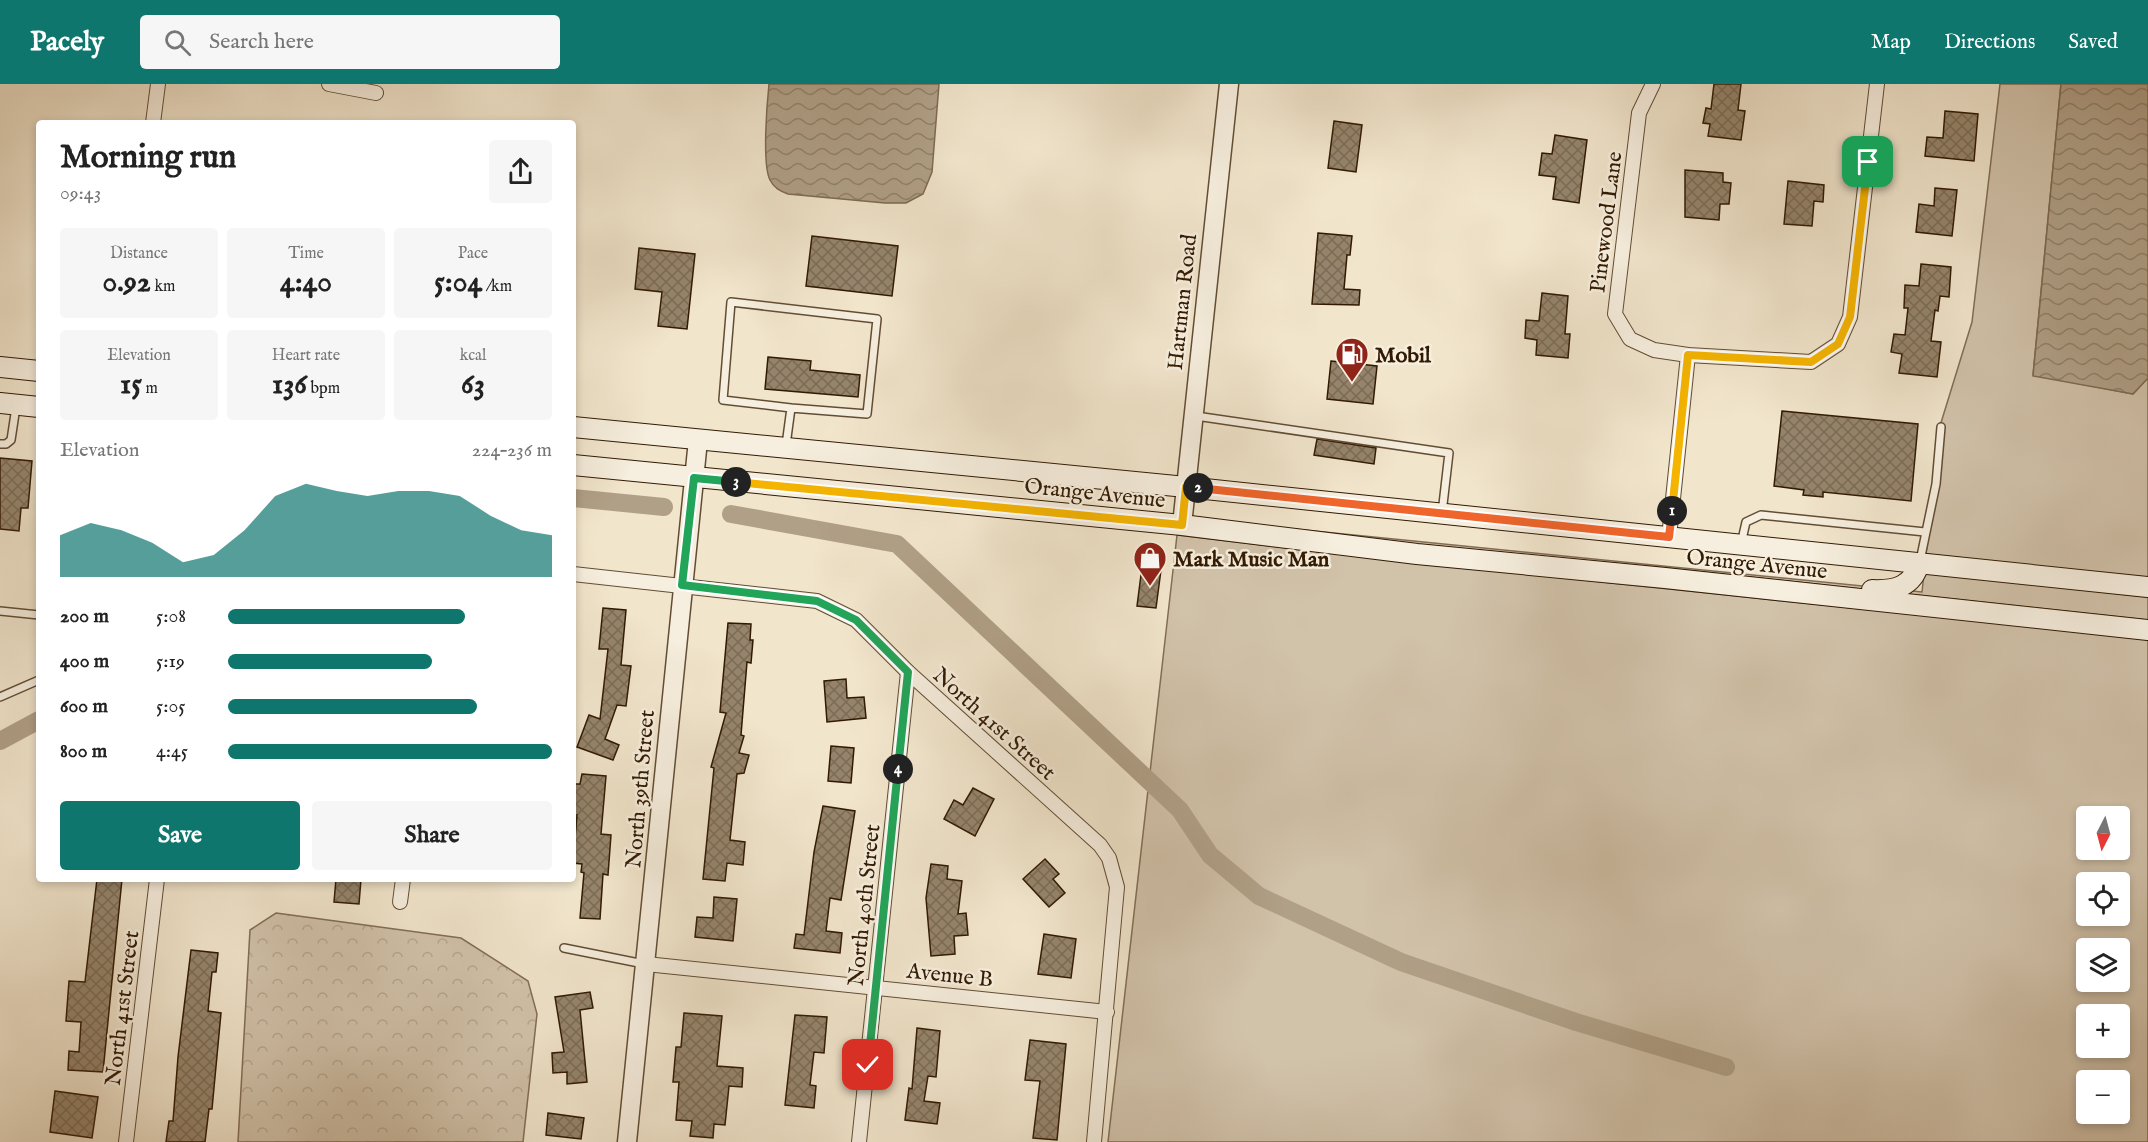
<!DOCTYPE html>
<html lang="en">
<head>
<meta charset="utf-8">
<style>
	body { margin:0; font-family:"IM FELL English",serif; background:#f6f6f6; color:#222; height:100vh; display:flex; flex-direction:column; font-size:22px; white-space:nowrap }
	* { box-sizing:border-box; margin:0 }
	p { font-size:20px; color:#767676 }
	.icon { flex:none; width:33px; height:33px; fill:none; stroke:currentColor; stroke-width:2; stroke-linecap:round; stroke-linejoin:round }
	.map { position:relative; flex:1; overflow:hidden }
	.side { position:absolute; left:36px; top:36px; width:540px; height:762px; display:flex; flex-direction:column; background:#fff; border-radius:6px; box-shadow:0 3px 9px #0003 }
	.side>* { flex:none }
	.needle { width:39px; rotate:186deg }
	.fabs { position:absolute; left:2076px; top:722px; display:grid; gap:12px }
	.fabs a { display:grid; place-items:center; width:54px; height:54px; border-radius:6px; background:#fff; box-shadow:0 3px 9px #0003; font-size:30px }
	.pin { position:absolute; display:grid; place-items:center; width:51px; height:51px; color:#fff; margin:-26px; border-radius:12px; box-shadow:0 3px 9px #0006 }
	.km { position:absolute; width:30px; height:30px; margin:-15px; border-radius:50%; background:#222; color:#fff; font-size:16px; line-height:30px; text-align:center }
	.round { display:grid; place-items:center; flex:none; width:63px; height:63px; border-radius:6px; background:#f6f6f6 }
	.head { display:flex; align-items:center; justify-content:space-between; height:102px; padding:0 24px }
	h1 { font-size:33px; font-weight:700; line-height:45px }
	.metrics { display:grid; grid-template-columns:repeat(3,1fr); gap:9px; height:102px; padding:6px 24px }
	.metrics div { display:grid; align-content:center; border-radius:6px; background:#f6f6f6; text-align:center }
	.metrics b { font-size:30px; font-weight:700 }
	.metrics small { font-size:16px; font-weight:400 }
	.metrics p { font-size:16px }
	.chart { height:168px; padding:12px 24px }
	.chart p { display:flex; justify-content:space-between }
	.chart svg { width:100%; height:108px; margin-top:6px; fill:#0f766e; opacity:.7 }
	.action { display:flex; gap:12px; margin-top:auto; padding:12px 24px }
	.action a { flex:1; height:69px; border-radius:6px; background:#0f766e; color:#fff; font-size:24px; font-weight:700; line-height:69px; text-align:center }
	.action a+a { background:#f6f6f6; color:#222 }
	ul { padding:0 24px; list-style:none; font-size:20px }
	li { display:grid; grid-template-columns:96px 72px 1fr; align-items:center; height:45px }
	li i { height:15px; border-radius:8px; background:#0f766e }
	header { display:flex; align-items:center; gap:36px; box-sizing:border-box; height:84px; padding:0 30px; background:#0f766e; color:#fff }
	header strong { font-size:28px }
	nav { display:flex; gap:33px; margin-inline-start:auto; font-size:21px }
	.search { width:420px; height:54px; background:#f6f6f6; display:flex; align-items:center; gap:15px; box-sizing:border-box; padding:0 21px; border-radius:6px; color:#767676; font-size:22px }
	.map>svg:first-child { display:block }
</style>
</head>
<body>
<header>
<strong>Pacely</strong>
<div class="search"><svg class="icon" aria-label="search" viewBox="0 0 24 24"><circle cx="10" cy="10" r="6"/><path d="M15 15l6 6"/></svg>Search here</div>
<nav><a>Map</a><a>Directions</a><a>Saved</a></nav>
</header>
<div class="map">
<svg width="2148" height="1058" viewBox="0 0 2148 1058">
	<defs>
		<pattern id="forest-crowns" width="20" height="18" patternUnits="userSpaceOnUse" patternTransform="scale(1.5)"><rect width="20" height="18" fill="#d1c2aa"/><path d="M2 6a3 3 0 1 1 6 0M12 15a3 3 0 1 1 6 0" fill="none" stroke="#b4a691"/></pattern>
		<pattern id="water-waves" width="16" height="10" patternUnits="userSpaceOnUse" patternTransform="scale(1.5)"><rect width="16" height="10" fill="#b0a087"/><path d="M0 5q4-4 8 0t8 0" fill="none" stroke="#90826c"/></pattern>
		<pattern id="building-cross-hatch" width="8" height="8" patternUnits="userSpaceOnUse" patternTransform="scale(1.5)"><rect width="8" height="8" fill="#95846b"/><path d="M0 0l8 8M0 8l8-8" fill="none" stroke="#7a6b56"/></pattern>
	</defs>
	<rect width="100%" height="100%" fill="#f1e5cc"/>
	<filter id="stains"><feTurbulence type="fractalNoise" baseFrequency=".00333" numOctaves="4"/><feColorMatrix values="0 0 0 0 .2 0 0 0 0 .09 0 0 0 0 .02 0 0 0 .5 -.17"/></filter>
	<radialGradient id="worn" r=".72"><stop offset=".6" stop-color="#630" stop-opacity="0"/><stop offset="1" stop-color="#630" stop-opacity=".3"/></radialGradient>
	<!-- green -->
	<g fill="#d1c2aa" stroke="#826e56" stroke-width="1.5" fill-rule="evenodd">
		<path d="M2000,0H2061L2033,291L2133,310L2148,294V494L1926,470L1940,342L1972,238Z"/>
		<path d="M1294,445L1922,508L1924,489L2148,513V536L1666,484L1418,461Z"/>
		<path d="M1177,451C1500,490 1824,520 2148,555V1058H1108ZM2086,732H2120V765H2086ZM2086,798H2120V831H2086ZM2086,864H2120V897H2086ZM2086,930H2120V963H2086ZM2086,996H2120V1029H2086Z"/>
	</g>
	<!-- forest -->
	<path fill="url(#forest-crowns)" stroke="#826e56" stroke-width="1.5" d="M276,829L461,854L528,897L537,930L523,1058H238L250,846Z"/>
	<!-- water -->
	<g fill="url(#water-waves)" stroke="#7e6a52" stroke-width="1.5">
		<path d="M769,0H939L932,88L923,110L906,119H885L788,110C780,107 774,104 770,96C762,80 767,19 769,0Z"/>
		<path d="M2061,0H2148V294L2133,310L2033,292Z"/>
	</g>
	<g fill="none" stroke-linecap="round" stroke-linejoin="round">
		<!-- canal -->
		<g stroke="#b0a087" stroke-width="18">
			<path d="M573,414L664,423"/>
			<path d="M731,430L897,460L1180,726L1210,771L1259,812L1401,878L1576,938L1726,983"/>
			<path d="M0,657L39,636"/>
		</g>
	</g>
	<!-- building -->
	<g fill="url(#building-cross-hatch)" stroke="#321a02" stroke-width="1.5">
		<path d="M1714,0H1741L1738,26L1745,27L1741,56L1708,52L1710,40L1703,39L1706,24L1711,25Z"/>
		<path d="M1945,27L1978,30L1974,77L1925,72L1927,53L1943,54Z"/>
		<path d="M1334,37L1362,41L1356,88L1328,84Z"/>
		<path d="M1555,51L1587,56L1579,119L1553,115L1556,93L1539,91L1542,69L1552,70Z"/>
		<path d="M1685,86L1723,89V98L1731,99L1729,120H1720L1719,136L1685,133Z"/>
		<path d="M1788,97L1824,101L1823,118L1814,117L1812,142L1784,140Z"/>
		<path d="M1935,104L1957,106L1952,152L1916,148L1919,120L1934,122Z"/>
		<path d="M1318,149L1352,152L1350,171H1347L1344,205L1360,206L1359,221L1312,220Z"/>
		<path d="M812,152L898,162L892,212L806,202Z"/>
		<path d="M639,164L695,170L687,245L658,242L662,208L635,205Z"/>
		<path d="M1921,180L1951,183L1949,213L1940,212L1938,227L1935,226L1931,257L1941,258L1937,293L1899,289L1902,270L1891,268L1894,250L1905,251L1908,224H1904L1905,201L1919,202Z"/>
		<path d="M1542,209L1568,212L1565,250H1570L1568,274L1536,271L1537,256L1525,254L1526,236L1539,237Z"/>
		<path d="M768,273L811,277L810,286L860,291L858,313L765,305Z"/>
		<path d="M1331,277L1377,282L1373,320L1327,315Z"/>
		<path d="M1782,327L1918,340L1911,417L1823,408V413L1803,411L1804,406L1774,402Z"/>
		<path d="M1317,355L1376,364L1374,380L1314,371Z"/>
		<path d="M0,374L32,377L28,424H21L19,447L0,445Z"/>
		<path d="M1142,483L1161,486L1156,524L1137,522Z"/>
		<path d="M603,524L626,526L621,581L631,582L626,622L617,621L605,655L619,661L613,676L577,663L589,631L600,635L608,565H599Z"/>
		<path d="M728,539L751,540L750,556H753L751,579L747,578L741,651L744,652L739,669L749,671L744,689L737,690L730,756L745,758L743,781L727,779L725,797L703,795L714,684L711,683L726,629L720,628Z"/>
		<path d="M846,595L847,614L864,613L866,634L827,638L824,597Z"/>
		<path d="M831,662L854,664L851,699L828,697Z"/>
		<path d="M582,690L606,692L601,750L611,751L608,791L603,790L600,835L580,834L584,789L581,788L582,780L573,779L577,731L573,730V700H580Z"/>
		<path d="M973,704L994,715L975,752L944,735L954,716L963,721Z"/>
		<path d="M823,722L855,727L841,816L830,814L826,847L842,849L840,869L794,864L796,850L804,851L814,768Z"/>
		<path d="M1045,775L1059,790L1053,795L1065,809L1049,823L1023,795Z"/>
		<path d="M931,780L948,782L947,795L962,797L958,830L966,829L968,851L954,852L955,870L931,872L926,814Z"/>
		<path d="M97,795H122L103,988L68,986L69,967L79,968L81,938L66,937L69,897L85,898Z"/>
		<path d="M336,795H361L359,820L334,818Z"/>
		<path d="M714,813L737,815L733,857L695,853L697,833L713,834Z"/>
		<path d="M1044,850L1076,855L1071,894L1038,890Z"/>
		<path d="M191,866L218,869L216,888H212L208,927L221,929L212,1025H209L205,1058H166L169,1037H173L178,973Z"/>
		<path d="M590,908L593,924L580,926L587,998L567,1000V988L553,989L552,969L564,968L555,913Z"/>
		<path d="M684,929L722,932L717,982L743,984L742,1003L729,1002L725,1041L714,1040L713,1054L690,1052L692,1037L676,1036L679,998H673L676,963H681Z"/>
		<path d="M795,931L827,933L824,969L814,968L810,1001L816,1002L814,1024L785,1021Z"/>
		<path d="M917,944L940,947L936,993L928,992L924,1017L940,1019L937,1040L905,1036L909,1004L912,1005Z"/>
		<path d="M1030,956L1066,960L1057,1056L1033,1054L1040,997L1025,996Z"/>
		<path d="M55,1007L98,1013L92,1054L50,1048Z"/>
		<path d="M548,1029L584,1034L581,1055L546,1051Z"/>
	</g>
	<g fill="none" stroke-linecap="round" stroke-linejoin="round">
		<!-- service casing -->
		<g stroke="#624d34" stroke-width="10">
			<g id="service">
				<path d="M1196,332L1449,369L1442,429"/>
				<path d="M0,360H6L11,356L16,323"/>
				<path d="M786,361L791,324L723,316L731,218L877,235L867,330L791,324"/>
				<path d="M1741,460L1746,438L1761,431L1925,448"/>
				<path d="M1920,477L1936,400L1941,343"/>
				<path d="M0,527L39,531"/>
				<path d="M0,613L39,596"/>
				<path d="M564,864L644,880"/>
			</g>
		</g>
		<!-- minor casing -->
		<g stroke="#624d34" stroke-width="16">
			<g id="minor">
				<path d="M329,0L376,9"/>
				<path d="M1653,0L1639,29L1615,230L1630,255L1654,266L1688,271L1811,278L1838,260L1850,233L1877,0"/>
				<path d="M153,39L158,0"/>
				<path d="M1669,453L1688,271"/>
				<path d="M573,490L817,517L856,536L908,588L1100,761L1109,774L1117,803L1094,1058"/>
				<path d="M400,818L403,795"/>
				<path d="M646,880L1107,928"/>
				<path d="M126,1058L157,795"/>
				<path d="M859,1058L908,588"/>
			</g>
		</g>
		<!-- tertiary casing -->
		<g stroke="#624d34" stroke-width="21">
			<g id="tertiary">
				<path d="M1182,441L1229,0"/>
				<path d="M627,1058L698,356"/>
			</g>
		</g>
		<!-- secondary casing -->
		<g stroke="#321a02" stroke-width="22">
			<g id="secondary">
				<path d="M0,283L39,287"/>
				<path d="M0,319L39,323"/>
				<path d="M573,343L1186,403L2148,503"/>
				<path d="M573,381L1182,441L1417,470L1665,494L2148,546"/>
				<path d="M1872,506C1894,507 1913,503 1919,479"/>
			</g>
		</g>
		<!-- service -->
		<use href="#service" stroke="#f6eede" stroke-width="7"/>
		<!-- minor -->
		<use href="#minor" stroke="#f6eede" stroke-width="14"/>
		<!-- tertiary -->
		<use href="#tertiary" stroke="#f6eede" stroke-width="18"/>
		<!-- secondary -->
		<use href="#secondary" stroke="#f6eede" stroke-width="20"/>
	</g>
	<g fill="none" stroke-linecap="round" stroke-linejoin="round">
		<!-- split-1 casing -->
		<g stroke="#fff" stroke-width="12">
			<path id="split-1" d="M1672,427L1688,271L1811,278L1838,260L1850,233L1868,78"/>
		</g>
		<!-- split-2 casing -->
		<g stroke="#fff" stroke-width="12">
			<path id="split-2" d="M1198,404L1669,453L1672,427"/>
		</g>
		<!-- split-3 casing -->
		<g stroke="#fff" stroke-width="12">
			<path id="split-3" d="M736,398L1182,441L1186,403L1198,404"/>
		</g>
		<!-- split-4 casing -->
		<g stroke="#fff" stroke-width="12">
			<path id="split-4" d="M736,398L694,394L682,501L817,517L856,536L908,588L898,685"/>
		</g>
		<!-- split-5 casing -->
		<g stroke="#fff" stroke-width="12">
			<path id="split-5" d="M868,981L898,685"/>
		</g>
		<!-- split-1 -->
		<use href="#split-1" stroke="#f5b400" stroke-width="8"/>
		<!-- split-2 -->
		<use href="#split-2" stroke="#f0652b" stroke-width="8"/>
		<!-- split-3 -->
		<use href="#split-3" stroke="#f5b400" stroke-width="8"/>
		<!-- split-4 -->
		<use href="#split-4" stroke="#22a559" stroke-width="8"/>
		<!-- split-5 -->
		<use href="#split-5" stroke="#22a559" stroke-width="8"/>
	</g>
	<!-- icons -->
	<defs>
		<g id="fuel-pin" transform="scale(1.725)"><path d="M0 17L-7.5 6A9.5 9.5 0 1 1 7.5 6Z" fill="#8f2418" stroke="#f6eede"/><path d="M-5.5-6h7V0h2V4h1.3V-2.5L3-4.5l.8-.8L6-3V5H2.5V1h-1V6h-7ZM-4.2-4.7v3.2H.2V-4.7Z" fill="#fff"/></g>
		<g id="shop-pin" transform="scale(1.725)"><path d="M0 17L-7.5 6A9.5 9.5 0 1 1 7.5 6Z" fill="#8f2418" stroke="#f6eede"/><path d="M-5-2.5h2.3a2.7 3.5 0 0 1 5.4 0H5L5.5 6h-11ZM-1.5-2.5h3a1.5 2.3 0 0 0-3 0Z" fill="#fff"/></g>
	</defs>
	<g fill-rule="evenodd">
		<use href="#fuel-pin" x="1352" y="270"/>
		<use href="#shop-pin" x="1150" y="474"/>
	</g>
	<g text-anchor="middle" stroke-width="5" stroke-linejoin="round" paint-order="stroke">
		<!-- street labels -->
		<g font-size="22" fill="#321a02" stroke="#f6eede">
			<text transform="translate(1605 138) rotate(-83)" y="8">Pinewood Lane</text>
			<text transform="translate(1181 218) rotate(-84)" y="8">Hartman Road</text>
			<text transform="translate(1095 408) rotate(6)" y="8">Orange Avenue</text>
			<text transform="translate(1757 479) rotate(6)" y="8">Orange Avenue</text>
			<text transform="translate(995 639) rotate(42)" y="8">North 41st Street</text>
			<text transform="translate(639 705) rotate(-85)" y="8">North 39th Street</text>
			<text transform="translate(863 821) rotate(-84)" y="8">North 40th Street</text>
			<text transform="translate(950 890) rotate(6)" y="8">Avenue B</text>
			<text transform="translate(121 924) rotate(-83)" y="8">North 41st Street</text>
		</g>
		<!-- poi labels -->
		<g font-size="22" font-weight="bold" fill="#321a02" stroke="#f6eede" text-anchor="start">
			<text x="1375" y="278">Mobil</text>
			<text x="1173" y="482">Mark Music Man</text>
		</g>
	</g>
	<rect width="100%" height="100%" filter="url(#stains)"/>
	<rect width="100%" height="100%" fill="url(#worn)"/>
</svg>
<div class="fabs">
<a><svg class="needle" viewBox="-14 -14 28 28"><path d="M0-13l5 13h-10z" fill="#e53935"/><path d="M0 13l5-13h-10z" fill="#767676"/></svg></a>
<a><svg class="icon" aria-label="locate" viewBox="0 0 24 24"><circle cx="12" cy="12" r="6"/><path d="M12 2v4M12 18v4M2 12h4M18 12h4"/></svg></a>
<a><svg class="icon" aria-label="layers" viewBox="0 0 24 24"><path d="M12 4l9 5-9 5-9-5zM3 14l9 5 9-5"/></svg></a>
<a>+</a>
<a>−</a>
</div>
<div class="pin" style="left:1868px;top:78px;background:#1e9e55"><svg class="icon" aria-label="arrive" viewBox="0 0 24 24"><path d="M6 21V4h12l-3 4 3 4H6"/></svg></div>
<div class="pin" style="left:868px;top:981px;background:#d93025"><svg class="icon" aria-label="check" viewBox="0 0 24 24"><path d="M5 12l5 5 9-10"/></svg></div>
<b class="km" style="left:1672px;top:427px">1</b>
<b class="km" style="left:1198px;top:404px">2</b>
<b class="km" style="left:736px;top:398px">3</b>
<b class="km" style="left:898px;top:685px">4</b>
<section class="side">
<div class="head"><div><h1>Morning run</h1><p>09:43</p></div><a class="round"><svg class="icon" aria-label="share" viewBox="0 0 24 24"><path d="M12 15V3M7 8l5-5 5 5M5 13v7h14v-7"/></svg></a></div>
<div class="metrics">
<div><p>Distance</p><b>0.92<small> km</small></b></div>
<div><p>Time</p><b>4:40</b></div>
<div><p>Pace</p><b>5:04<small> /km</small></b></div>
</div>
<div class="metrics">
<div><p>Elevation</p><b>15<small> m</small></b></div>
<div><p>Heart rate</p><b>136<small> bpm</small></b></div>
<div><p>kcal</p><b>63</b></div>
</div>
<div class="chart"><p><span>Elevation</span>224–236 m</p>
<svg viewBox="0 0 160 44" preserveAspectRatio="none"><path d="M0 44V27L10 22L20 25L30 30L40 38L50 35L60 25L70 11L80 6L90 9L100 11L110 9L120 9L130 11L140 19L150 25L160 27V44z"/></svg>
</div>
<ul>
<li><b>200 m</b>5:08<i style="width:73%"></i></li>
<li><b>400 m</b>5:19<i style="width:63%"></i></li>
<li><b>600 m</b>5:05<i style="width:77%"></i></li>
<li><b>800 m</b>4:45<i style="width:100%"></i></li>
</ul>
<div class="action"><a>Save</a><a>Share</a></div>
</section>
</div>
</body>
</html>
